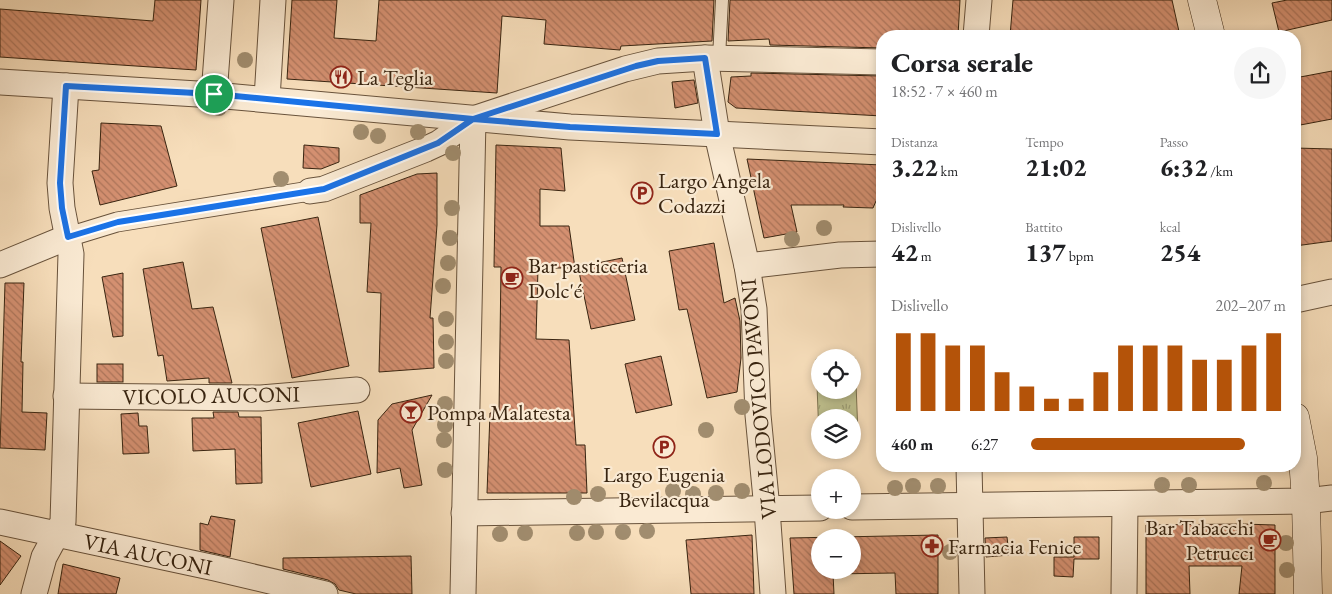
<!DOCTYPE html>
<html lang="it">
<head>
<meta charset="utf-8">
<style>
	body { margin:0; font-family:"EB Garamond",serif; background:#f6f6f6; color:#202124; height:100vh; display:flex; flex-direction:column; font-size:19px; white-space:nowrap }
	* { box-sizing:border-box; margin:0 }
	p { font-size:16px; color:#757577 }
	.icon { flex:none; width:28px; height:28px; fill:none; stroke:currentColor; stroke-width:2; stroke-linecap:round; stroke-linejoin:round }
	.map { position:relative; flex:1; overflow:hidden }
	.details { position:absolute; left:876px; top:30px; width:425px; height:442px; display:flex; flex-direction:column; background:#fff; border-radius:20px; box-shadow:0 2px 8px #0003 }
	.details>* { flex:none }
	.tools { position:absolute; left:811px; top:349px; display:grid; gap:10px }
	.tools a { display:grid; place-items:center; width:50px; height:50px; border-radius:50%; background:#fff; box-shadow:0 2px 8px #0003; font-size:25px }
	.pin { position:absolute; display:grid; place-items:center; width:42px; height:42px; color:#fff; margin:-21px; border:2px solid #fff; border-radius:50%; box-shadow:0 1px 5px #0007 }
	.round { display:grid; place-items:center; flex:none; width:52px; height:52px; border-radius:26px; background:#f6f6f6 }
	.head { display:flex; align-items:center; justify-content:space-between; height:85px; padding:0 15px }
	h1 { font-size:28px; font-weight:800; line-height:38px }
	.stats { display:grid; grid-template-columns:repeat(3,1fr); gap:8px; height:85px; padding:5px 15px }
	.stats div { display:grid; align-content:center }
	.stats b { font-size:25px; font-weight:800 }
	.stats small { font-size:14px; font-weight:400 }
	.stats p { font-size:14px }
	.chart { height:140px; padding:10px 15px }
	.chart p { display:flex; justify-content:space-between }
	.chart svg { width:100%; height:90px; margin-top:5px; stroke:#b45309; stroke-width:6 }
	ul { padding:0 15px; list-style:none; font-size:16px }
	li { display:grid; grid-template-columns:80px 60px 1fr; align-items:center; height:38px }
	li i { height:12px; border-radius:6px; background:#b45309 }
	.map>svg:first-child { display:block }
</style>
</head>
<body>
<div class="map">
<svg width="1332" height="594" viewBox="0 0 1332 594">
	<defs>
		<pattern id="grass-tufts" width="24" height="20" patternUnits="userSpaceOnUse" patternTransform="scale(1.25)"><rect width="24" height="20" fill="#bfc08e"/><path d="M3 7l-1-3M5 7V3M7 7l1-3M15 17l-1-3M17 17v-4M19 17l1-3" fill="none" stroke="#9c9c73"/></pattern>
		<pattern id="building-back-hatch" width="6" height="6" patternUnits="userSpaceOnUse" patternTransform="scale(1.25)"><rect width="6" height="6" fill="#d49071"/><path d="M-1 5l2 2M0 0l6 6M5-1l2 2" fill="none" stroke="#ad755b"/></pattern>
	</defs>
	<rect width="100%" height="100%" fill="#f7debb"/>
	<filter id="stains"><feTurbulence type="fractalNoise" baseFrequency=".004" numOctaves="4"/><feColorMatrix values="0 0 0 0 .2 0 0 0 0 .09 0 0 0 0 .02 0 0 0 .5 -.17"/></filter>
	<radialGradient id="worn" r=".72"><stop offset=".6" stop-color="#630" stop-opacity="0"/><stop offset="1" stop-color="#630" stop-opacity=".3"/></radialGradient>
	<!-- grass -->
	<path fill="url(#grass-tufts)" stroke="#7c724f" d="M853,358H855L858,435H853L852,418H820L819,437L816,359H820V390H852Z"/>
	<!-- building -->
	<g fill="url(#building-back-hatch)" stroke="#382410" fill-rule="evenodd">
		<path d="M155,0H201L196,70L0,57V9L153,21Z"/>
		<path d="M292,0H337L334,38L376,41L379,0H714L712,41L621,46L620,50L544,44L546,20L502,16L497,93L287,79Z"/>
		<path d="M730,0H960L958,36H882V48L770,45L769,39L728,41Z"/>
		<path d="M1013,0H1172L1180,36H1010Z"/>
		<path d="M1287,0H1332V20L1279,32L1272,3Z"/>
		<path d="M1332,71V119L1295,126V78Z"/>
		<path d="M751,73L882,76V116L736,108L728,102L731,77L751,76Z"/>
		<path d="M694,80L698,103L675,108L672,82Z"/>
		<path d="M101,123L161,126L177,186L100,205L92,171L99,170Z"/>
		<path d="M304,145L339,148V162L321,169L303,168Z"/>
		<path d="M496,145L561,148L565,191L540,189V226H569L575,268H538L536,339L569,340L576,445H585L587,493H487L490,413H499L501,267H494Z"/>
		<path d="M1295,148L1332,149V241L1295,246Z"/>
		<path d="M747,159L882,165V201H876L873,208L843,207L844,205H791L797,232L764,238Z"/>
		<path d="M437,173V225L430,318H433L434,368L379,372L381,293L367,292L371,223H360V195L417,174Z"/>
		<path d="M318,217L349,366L292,378L261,228Z"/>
		<path d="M714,243L724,303L735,298L740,321L741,358L737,392L707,398L687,309L679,310L669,251Z"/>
		<path d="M622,258L635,320L591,329L578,267Z"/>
		<path d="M183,262L192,309L213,307L232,383H209V378L167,381L163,355L158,356L143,269Z"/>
		<path d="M123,273V336L113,337L102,277Z"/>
		<path d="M5,283H24L21,362H23L22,412L47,413L45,450L0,448Z"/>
		<path d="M661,356L672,405L636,413L625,364Z"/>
		<rect x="97" y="364" width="26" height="18"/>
		<path d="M432,395L412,430L422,485L404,488L400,468L377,473L378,420L392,404Z"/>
		<path d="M358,411L371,474L311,487L298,423Z"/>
		<path d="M213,412H238L239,417H261L262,483L236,484L235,449L193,451L192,418H214Z"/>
		<path d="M138,413L139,426H147L149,453L123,454L121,414Z"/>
		<path d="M211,516L235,520L230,557L200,550V523L208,525Z"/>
		<path d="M1242,524L1275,525V594H1239L1242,566H1189L1190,594H1146V525Z"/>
		<path d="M752,535L754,594H691L686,540Z"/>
		<path d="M938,535V594H896L895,573L833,574L834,594H794L790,538ZM820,538H852V570H820Z"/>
		<path d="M1007,537L1009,555L986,557L985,538Z"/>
		<path d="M1074,537H1099V559H1074L1073,577L1054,576V557H1074Z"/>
		<path d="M0,541L21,556L0,585Z"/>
		<path d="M411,556L412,594H356L339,590L335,584L328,580L283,569V558Z"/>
		<path d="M63,564L120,578L116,594H58Z"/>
	</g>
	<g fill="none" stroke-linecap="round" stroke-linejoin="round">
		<!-- service casing -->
		<g stroke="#68523b" stroke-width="14">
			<path id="service" d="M719,58L722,0"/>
		</g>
		<!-- pedestrian casing -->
		<g stroke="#68523b" stroke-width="21">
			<path id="pedestrian" d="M68,237L117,222L310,191"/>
		</g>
		<!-- minor casing -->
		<g stroke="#68523b" stroke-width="27">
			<g id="minor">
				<path d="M976,36L979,0"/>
				<path d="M705,58L717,134L747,266L754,309L758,415L767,509L773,594"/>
				<path d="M0,82L214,95L570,127L882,142"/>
				<path d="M214,95L221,0"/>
				<path d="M267,99L273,0"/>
				<path d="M310,191L324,189L426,149L439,143L473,119L625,69L658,61L705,58L882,62"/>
				<path d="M0,265L68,237"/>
				<path d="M747,266L840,255L882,254"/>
				<path d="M1295,300L1332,292"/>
				<path d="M66,396L261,398L357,390"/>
				<path d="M969,466L972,594"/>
				<path d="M852,507L1306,501L1332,498"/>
				<path d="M464,513L820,508"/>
				<path d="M0,522L215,568L325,594"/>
				<path d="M34,594L44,557L63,522L71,254L62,208L60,183L66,86"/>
				<path d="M463,594L473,119"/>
				<path d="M1124,594L1125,505"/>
			</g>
		</g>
		<!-- secondary casing -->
		<g stroke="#382410" stroke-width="29">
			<g id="secondary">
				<path d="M1202,0L1211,36"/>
				<path d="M1295,417L1303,458L1306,501L1308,594"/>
			</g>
		</g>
		<!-- service -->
		<use href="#service" stroke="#faead3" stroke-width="12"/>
		<!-- pedestrian -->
		<use href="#pedestrian" stroke="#faead3" stroke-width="19"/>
		<!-- minor -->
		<use href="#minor" stroke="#faead3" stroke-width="25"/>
		<!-- secondary -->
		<use href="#secondary" stroke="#faead3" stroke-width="28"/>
	</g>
	<!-- trees -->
	<g fill="#a18d6f">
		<circle cx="245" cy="60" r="8"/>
		<circle cx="219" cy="108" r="8"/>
		<circle cx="361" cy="132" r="8"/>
		<circle cx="418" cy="132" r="8"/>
		<circle cx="378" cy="136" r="8"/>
		<circle cx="453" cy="153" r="8"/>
		<circle cx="281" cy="179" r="8"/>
		<circle cx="452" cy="208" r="8"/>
		<circle cx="824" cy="228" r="8"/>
		<circle cx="450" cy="238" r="8"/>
		<circle cx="792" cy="239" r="8"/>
		<circle cx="448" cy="263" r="8"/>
		<circle cx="443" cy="286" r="8"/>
		<circle cx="446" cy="319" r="8"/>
		<circle cx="446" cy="342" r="8"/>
		<circle cx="446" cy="361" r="8"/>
		<circle cx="445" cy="404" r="8"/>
		<circle cx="742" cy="407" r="8"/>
		<circle cx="445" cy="425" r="8"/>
		<circle cx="706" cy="430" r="8"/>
		<circle cx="444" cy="440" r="8"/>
		<circle cx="445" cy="470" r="8"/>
		<circle cx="1264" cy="483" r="8"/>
		<circle cx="1162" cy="485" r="8"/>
		<circle cx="1189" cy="485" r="8"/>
		<circle cx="913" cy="486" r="8"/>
		<circle cx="938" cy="486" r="8"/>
		<circle cx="895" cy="488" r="8"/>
		<circle cx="673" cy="491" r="8"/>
		<circle cx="742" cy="491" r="8"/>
		<circle cx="716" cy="493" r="8"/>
		<circle cx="598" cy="494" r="8"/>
		<circle cx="693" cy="494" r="8"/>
		<circle cx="574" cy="497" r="8"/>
		<circle cx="647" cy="531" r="8"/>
		<circle cx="596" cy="532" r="8"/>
		<circle cx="623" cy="532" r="8"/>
		<circle cx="525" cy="533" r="8"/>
		<circle cx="577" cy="533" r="8"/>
		<circle cx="500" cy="534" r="8"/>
		<circle cx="1286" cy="543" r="8"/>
		<circle cx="950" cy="552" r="8"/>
		<circle cx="1287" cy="570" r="8"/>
	</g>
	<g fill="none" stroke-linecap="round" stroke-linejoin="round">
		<!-- route casing -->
		<g stroke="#fff" stroke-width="10">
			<path id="route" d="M214,94L66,86L60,183L62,208L68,237L118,222L324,189L438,143L473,119L570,127L717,134L705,58L658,61L636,66L473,119L214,94"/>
		</g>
		<!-- route -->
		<use href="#route" stroke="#1a73e8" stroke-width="6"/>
	</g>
	<!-- icons -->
	<defs>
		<g id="restaurant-ring" transform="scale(1.125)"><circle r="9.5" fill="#faead3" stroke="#8f2418" stroke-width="1.5"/><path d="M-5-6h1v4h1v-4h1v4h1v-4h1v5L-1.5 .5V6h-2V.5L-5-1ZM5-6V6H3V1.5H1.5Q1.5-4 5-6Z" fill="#8f2418"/></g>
		<g id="parking-ring" transform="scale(1.125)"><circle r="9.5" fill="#faead3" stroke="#8f2418" stroke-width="1.5"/><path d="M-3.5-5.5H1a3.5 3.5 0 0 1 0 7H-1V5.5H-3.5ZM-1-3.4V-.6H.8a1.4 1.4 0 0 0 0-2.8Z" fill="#8f2418"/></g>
		<g id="cafe-ring" transform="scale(1.125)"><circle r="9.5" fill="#faead3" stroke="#8f2418" stroke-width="1.5"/><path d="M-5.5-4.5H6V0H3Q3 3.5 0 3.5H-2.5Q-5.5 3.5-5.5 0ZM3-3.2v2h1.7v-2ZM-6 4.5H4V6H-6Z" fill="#8f2418"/></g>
		<g id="bar-ring" transform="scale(1.125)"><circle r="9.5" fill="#faead3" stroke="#8f2418" stroke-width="1.5"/><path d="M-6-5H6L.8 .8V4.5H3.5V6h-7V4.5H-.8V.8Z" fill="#8f2418"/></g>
		<g id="pharmacy-ring" transform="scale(1.125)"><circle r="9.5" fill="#faead3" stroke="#8f2418" stroke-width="1.5"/><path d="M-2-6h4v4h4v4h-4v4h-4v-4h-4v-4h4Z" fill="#8f2418"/></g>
	</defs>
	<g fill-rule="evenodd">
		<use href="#restaurant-ring" x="341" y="77"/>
		<use href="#parking-ring" x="642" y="193"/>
		<use href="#cafe-ring" x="512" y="278"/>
		<use href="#bar-ring" x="411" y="412"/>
		<use href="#parking-ring" x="664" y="447"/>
		<use href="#cafe-ring" x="1270" y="540"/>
		<use href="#pharmacy-ring" x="932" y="546"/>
	</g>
	<g text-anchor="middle" stroke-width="4.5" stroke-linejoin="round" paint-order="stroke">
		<!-- poi labels -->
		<g font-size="22" fill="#382410" stroke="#faead3" text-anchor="start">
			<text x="357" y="85">La Teglia</text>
			<text x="658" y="188">Largo Angela<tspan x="658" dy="25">Codazzi</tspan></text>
			<text x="528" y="273">Bar pasticceria<tspan x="528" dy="25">Dolc'é</tspan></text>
			<text x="427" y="420">Pompa Malatesta</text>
			<text x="664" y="482" text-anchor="middle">Largo Eugenia<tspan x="664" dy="25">Bevilacqua</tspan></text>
			<text x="1254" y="535" text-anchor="end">Bar Tabacchi<tspan x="1254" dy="25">Petrucci</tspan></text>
			<text x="948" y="554">Farmacia Fenice</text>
		</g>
		<!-- street labels -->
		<g font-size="22" fill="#382410" stroke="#faead3">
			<text transform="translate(211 395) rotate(-1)" y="8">VICOLO AUCONI</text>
			<text transform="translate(758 399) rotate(-95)" y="8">VIA LODOVICO PAVONI</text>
			<text transform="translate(148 554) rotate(12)" y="8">VIA AUCONI</text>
		</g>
	</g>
	<rect width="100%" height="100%" filter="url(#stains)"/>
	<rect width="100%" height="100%" fill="url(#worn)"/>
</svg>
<div class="tools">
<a><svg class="icon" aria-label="locate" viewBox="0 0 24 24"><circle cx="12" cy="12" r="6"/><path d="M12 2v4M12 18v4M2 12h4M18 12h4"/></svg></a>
<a><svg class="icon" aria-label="layers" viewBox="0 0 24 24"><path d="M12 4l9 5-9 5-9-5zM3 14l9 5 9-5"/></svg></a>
<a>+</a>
<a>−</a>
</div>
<div class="pin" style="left:214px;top:94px;background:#1e9e55"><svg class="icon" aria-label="arrive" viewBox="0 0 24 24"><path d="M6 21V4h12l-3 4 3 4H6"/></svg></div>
<section class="details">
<div class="head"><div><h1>Corsa serale</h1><p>18:52 · 7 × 460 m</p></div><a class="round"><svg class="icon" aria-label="share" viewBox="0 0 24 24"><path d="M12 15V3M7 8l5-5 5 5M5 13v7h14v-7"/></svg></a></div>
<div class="stats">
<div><p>Distanza</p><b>3.22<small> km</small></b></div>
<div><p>Tempo</p><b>21:02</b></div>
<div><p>Passo</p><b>6:32<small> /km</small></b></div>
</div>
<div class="stats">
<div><p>Dislivello</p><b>42<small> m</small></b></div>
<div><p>Battito</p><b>137<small> bpm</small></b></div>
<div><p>kcal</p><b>254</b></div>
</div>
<div class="chart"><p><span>Dislivello</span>202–207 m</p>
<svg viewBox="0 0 160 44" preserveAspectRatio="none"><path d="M5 44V6M15 44V6M25 44V12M35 44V12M45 44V25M55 44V32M65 44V38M75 44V38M85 44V25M95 44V12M105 44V12M115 44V12M125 44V19M135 44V19M145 44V12M155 44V6"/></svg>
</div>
<ul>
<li><b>460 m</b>6:27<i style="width:84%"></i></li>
</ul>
</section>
</div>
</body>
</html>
